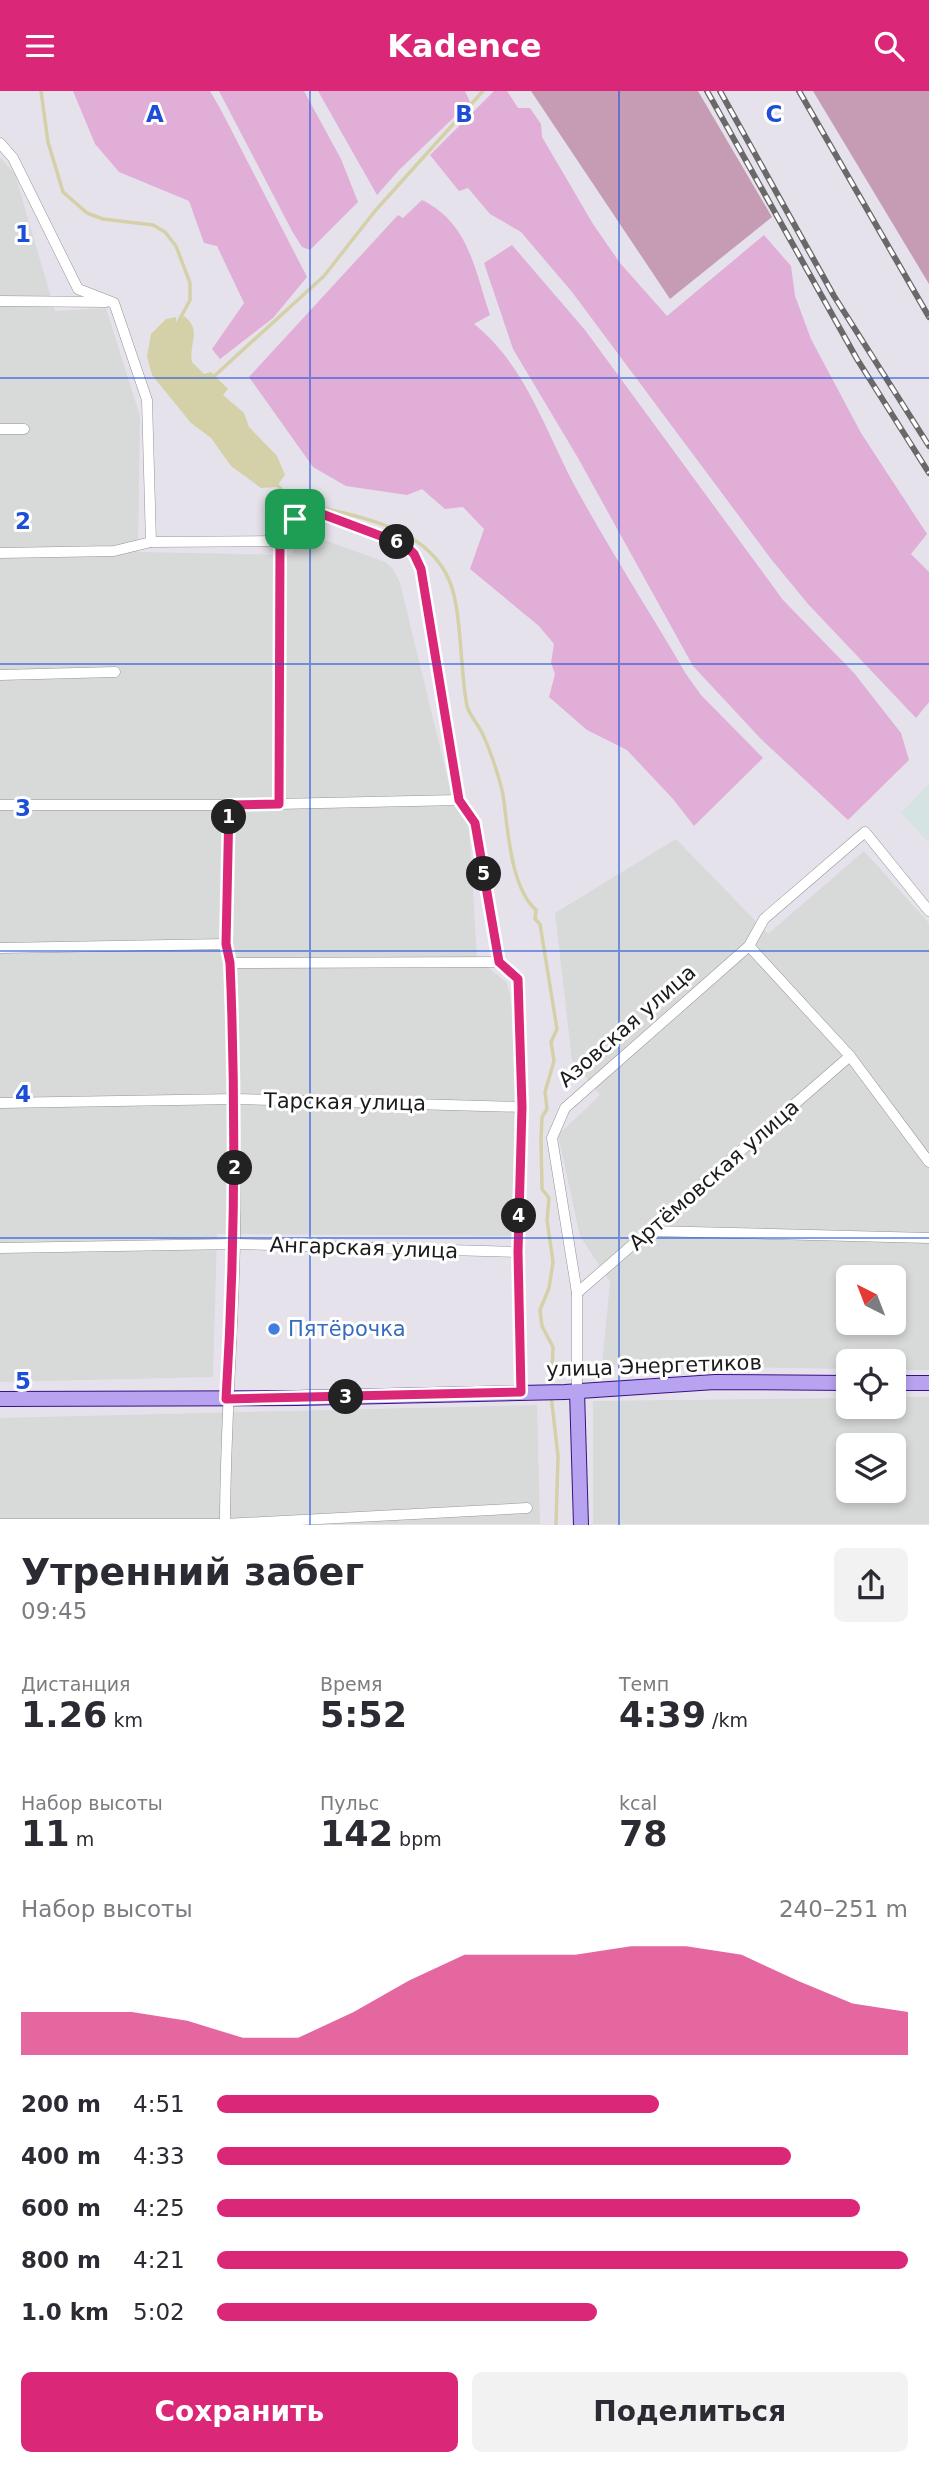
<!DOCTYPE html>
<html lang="ru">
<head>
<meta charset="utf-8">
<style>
	body { margin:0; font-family:"DejaVu Sans",sans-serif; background:#f2f2f3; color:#2b2b33; height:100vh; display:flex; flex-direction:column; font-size:26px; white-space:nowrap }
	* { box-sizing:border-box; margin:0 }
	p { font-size:23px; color:#7c7c81 }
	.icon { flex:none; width:38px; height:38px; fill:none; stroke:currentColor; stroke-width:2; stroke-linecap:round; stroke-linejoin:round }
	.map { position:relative; height:1434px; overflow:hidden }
	.details { display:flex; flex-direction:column; background:#fff; flex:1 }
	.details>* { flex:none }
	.needle { width:46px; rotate:318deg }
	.buttons { position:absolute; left:836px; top:1174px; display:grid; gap:14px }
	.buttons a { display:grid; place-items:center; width:70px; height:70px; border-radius:10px; background:#fff; box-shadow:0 4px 10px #0003; font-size:35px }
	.pin { position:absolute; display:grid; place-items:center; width:60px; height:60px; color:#fff; margin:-30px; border-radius:14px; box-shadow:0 4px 10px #0006 }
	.km { position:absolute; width:35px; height:35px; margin:-18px; border-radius:50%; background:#222; color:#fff; font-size:19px; line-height:35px; text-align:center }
	.round { display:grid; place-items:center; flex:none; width:74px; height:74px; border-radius:10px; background:#f2f2f3 }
	.overview { display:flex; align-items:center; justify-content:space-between; height:119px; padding:0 21px }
	h1 { font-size:38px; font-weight:700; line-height:52px }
	.metrics { display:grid; grid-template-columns:repeat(3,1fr); gap:10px; height:119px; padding:7px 21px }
	.metrics div { display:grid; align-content:center }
	.metrics b { font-size:35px; font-weight:700 }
	.metrics small { font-size:19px; font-weight:400 }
	.metrics p { font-size:19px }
	.chart { height:196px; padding:14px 21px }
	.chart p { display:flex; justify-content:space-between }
	.chart svg { width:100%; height:126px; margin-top:7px; fill:#db2777; opacity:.7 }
	.cta { display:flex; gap:14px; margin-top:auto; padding:14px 21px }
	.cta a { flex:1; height:80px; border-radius:10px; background:#db2777; color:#fff; font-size:28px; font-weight:700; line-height:80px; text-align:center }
	.cta a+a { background:#f2f2f3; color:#2b2b33 }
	ul { padding:0 21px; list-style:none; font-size:23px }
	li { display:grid; grid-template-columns:112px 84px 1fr; align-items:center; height:52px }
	li i { height:18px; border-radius:9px; background:#db2777 }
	header { display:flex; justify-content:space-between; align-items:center; height:91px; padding:0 21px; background:#db2777; color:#fff; font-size:32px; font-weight:700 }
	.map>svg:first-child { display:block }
</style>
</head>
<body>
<header><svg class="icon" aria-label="menu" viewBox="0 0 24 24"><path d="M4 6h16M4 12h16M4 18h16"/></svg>Kadence<svg class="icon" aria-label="search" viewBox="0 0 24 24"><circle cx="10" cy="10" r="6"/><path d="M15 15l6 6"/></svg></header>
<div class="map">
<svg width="929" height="1434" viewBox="0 0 929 1434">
	<rect width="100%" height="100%" fill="#e6e2ec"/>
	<!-- residential -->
	<g fill="#d8d9d9" fill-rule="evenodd">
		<path d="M0,66L15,83L55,220L106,217L140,325L138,461L292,464L297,439L385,471L393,478L400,492L449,693L468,719L477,867L507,892L511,909L515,998L512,1145L217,1143L213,1286L0,1291Z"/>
		<path d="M676,748L768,843L864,760L929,832V1279H894V1270H849V1278L602,1274L610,1191L580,1145L558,1044L600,1004L572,969L555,822ZM849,1186H894V1232H849Z"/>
		<path d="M894,1306H929V1433H593V1310L849,1307V1316H894ZM894,1354V1400H849V1354Z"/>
		<path d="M537,1314L540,1433H0V1327Z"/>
	</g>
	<!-- industrial -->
	<path fill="#d5e4e2" d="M929,693V752L901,722Z"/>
	<!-- grass -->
	<g fill="#e0aed6">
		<path d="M73,0H210L221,19L307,186L273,227L220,268L212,258L244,212L217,155L204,152L189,110L119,81L95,53Z"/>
		<path d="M219,0H304L341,68L358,111L310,159L302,156L292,140Z"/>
		<path d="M318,0H465L470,11L399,79L377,104Z"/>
		<path d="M494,0H507L518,17H530L541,33L542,46L593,133L620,172L667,225L764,144L791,175L795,205L811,248L861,342L927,443L911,463L929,481V611L916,627L808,513L771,468L572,201L521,141L490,123L468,97L459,100L430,64Z"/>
		<path d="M422,109C469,132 474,177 490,224L474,233C526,274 546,342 577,399C611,461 650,521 686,583L701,604L763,667L694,735L673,708L627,659L587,639L549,606L555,583L551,572L554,553L539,535L470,478L484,438L463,416L445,418L422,398L407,404L346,395L313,376L249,286L398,124L403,127Z"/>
		<path d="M512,154L585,239L783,509L854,582L901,642L909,669L848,729L761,648L693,575L578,367L513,258L484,172Z"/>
	</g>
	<!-- forest -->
	<g fill="#c69cb5">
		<path d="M531,0H698L772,126L670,208Z"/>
		<path d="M813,0H929V193Z"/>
	</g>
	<!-- water -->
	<path fill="#d4d0a8" d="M184,225C203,239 188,254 192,271L204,283L211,281L228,298L223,304L244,322L249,336L277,365L285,384L276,396L261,397L231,375L211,347L191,332L152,284L147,266L151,243L166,228L176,226V233Z"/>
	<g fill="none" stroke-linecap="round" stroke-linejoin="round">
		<!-- stream -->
		<g stroke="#d4d0a8" stroke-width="3.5">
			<path d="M41,0L48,51L63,101L87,122L103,128L153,134L165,141L176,155L190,192V209L176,235"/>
			<path d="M211,288L324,185L375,120L483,0"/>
			<path d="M274,391L282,399"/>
			<path d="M293,410C345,424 425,431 449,489C462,517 460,582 467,615C469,623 476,631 480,638C488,652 500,688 503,704C508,737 510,796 536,819L535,828L540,833L557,938L551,951L554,970L545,1001L547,1018L542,1026L541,1049L542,1098L549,1107L547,1129L553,1171L549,1197L540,1219L542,1235L553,1256L551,1297"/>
			<path d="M551,1304L558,1365L556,1434"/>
		</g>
		<!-- minor casing -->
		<g stroke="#959595" stroke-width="11">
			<g id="minor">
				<path d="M0,52L13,67L78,198L114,212L147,309L151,451"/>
				<path d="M0,210L106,211"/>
				<path d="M0,338H24"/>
				<path d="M280,450L300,422L314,420L405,454L414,463L421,478L459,709L475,731L499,871L518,888L522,1016L518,1161L521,1301"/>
				<path d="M0,462L114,460L151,451L280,450"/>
				<path d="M0,584L115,581"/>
				<path d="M279,713L280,450"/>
				<path d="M0,714H229L459,709"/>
				<path d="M749,855L850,965L929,1071"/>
				<path d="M0,857L226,853"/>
				<path d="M230,872L499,871"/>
				<path d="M0,1012L235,1008L522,1016"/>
				<path d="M650,1140L929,1147"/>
				<path d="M0,1157L235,1153L518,1161"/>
				<path d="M577,1202L850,965"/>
				<path d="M577,1300V1202L552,1047L565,1017L749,855L764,828L865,741L929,820"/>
				<path d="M0,1433H225L527,1417"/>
				<path d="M225,1434C225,1339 233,1245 235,1150C236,1058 233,965 230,872L226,853L229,714"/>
			</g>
		</g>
		<!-- primary casing -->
		<g stroke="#391281" stroke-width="16">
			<g id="primary">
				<path d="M894,1292H929"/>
				<path d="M577,1300L581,1434"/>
				<path d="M0,1308L297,1307L565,1301L715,1291L849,1292"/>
			</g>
		</g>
		<!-- minor -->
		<use href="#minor" stroke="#fff" stroke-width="10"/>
		<!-- primary -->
		<use href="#primary" stroke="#b7a3ef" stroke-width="14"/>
		<!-- rail casing -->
		<g stroke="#696969" stroke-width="6">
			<g id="rail">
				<path d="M707,0L857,268L929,382"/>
				<path d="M720,0L834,205L929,355"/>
				<path d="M799,0L929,226"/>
			</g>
		</g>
		<!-- rail -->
		<use href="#rail" stroke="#fff" stroke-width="3.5" stroke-dasharray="10" stroke-linecap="butt"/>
	</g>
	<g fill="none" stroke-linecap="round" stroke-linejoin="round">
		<!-- route casing -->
		<g stroke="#fff" stroke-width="14">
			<path id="route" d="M306,419L314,420L405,454L414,463L421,478L459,709L475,732L499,871L518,888L522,1016L518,1161L521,1301L226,1308C235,1162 236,1018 230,872L226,853L229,714L279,713L280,450L295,428Z"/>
		</g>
		<!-- route -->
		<use href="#route" stroke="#db2777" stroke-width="9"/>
	</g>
	<!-- grid -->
	<path fill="none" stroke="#1d4ed8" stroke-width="2" stroke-opacity="0.55" d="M310,0V1434M619,0V1434M0,287H929M0,573H929M0,860H929M0,1147H929"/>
	<!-- markers -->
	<circle fill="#3f7fe0" stroke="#fff" stroke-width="2.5" cx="274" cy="1238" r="7"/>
	<g text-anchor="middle" stroke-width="6" stroke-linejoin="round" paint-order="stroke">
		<!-- street labels -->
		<g font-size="21" fill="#1b1b1b" stroke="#fff">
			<text transform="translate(627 935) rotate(-41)" y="7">Азовская улица</text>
			<text transform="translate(345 1011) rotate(1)" y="7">Тарская улица</text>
			<text transform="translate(714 1084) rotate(-41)" y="7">Артёмовская улица</text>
			<text transform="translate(364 1157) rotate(2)" y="7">Ангарская улица</text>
			<text transform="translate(654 1275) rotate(-2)" y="7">улица Энергетиков</text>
		</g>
		<!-- shop labels -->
		<g font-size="21" fill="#366cbe" stroke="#fff" text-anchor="start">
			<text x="288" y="1245">Пятёрочка</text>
		</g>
	</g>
	<g font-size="23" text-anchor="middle" font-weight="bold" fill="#1d4ed8" stroke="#fff" stroke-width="6" stroke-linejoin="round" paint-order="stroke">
		<text x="155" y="31">A</text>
		<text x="464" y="31">B</text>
		<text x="774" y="31">C</text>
		<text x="23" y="151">1</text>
		<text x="23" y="438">2</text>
		<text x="23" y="725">3</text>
		<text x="23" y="1011">4</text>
		<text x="23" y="1298">5</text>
	</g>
</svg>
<div class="buttons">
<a><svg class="needle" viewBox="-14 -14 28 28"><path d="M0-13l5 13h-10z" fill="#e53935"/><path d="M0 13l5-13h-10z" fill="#7c7c81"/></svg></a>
<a><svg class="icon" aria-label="locate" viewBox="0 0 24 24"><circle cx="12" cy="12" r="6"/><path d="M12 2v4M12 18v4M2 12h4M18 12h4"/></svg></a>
<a><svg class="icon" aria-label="layers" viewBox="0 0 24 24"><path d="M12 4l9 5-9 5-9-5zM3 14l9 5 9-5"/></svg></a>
</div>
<div class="pin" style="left:295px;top:428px;background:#1e9e55"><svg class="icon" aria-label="arrive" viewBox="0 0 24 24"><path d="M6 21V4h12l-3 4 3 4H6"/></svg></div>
<b class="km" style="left:229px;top:726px">1</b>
<b class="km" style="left:235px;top:1077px">2</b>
<b class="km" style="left:346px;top:1306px">3</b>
<b class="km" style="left:519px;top:1125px">4</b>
<b class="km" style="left:484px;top:783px">5</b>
<b class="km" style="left:397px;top:451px">6</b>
</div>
<section class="details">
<div class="overview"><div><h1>Утренний забег</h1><p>09:45</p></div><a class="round"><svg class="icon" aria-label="share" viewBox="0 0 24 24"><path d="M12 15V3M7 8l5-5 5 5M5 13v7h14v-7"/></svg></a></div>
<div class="metrics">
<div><p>Дистанция</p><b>1.26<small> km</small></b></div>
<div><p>Время</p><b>5:52</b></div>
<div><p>Темп</p><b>4:39<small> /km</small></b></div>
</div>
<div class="metrics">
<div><p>Набор высоты</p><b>11<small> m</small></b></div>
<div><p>Пульс</p><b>142<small> bpm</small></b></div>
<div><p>kcal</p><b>78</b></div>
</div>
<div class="chart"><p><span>Набор высоты</span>240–251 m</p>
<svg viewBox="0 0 160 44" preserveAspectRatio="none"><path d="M0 44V29L10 29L20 29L30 32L40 38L50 38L60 29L70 18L80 9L90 9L100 9L110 6L120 6L130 9L140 18L150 26L160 29V44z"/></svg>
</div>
<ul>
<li><b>200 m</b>4:51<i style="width:64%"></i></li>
<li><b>400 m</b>4:33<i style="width:83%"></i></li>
<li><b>600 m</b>4:25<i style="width:93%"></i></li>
<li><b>800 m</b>4:21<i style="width:100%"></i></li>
<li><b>1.0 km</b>5:02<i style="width:55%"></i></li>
</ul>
<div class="cta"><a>Сохранить</a><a>Поделиться</a></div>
</section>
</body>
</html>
